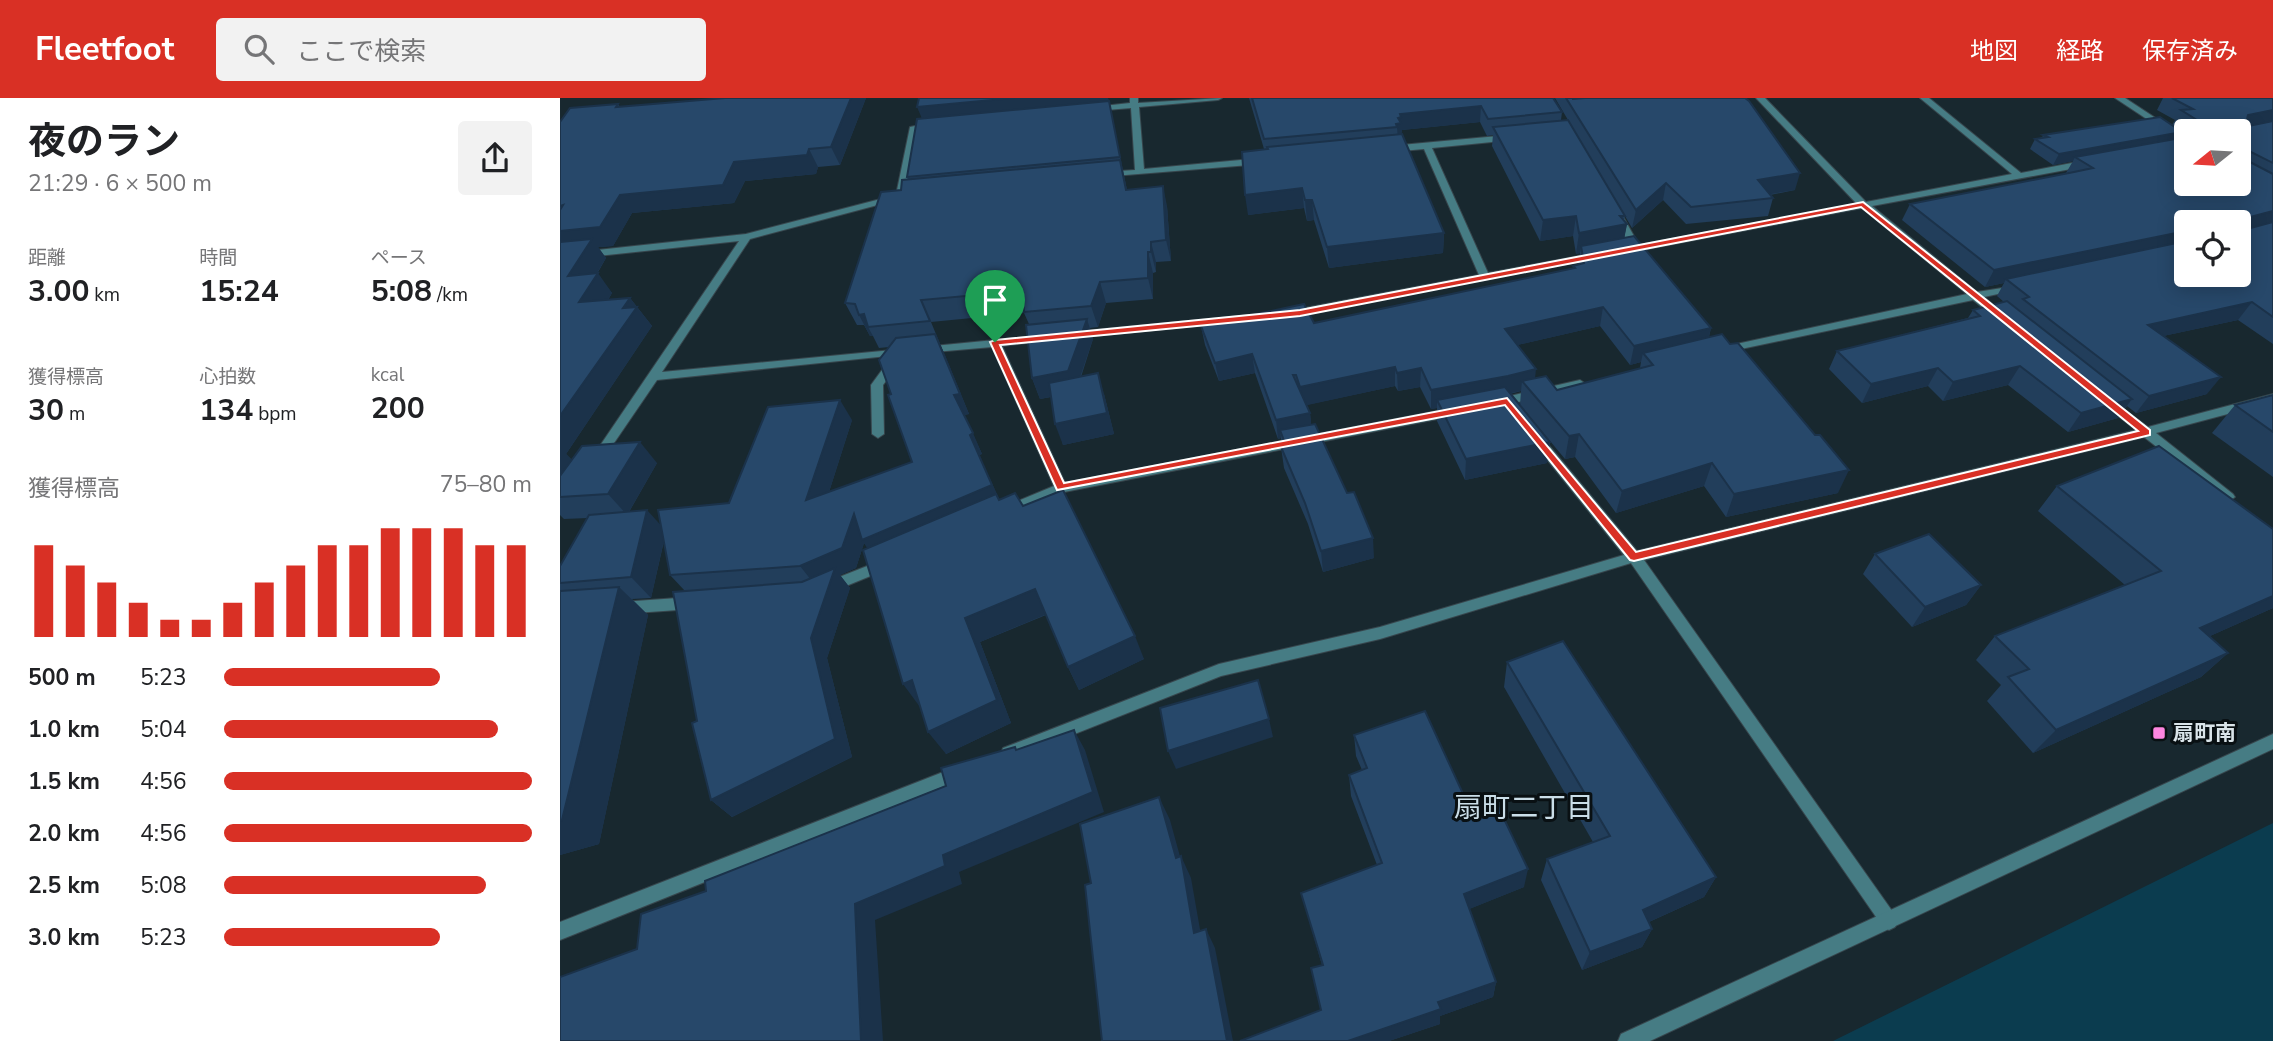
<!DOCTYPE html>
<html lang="ja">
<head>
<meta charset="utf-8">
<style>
	body { margin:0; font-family:"Nunito Sans","Noto Sans JP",sans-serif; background:#f2f2f2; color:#202124; height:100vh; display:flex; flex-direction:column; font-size:26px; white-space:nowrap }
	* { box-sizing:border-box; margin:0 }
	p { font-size:23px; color:#757577 }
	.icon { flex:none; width:38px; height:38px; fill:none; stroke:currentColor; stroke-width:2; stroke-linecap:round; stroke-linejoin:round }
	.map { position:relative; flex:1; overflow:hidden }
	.drawer { display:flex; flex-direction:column; background:#fff; width:560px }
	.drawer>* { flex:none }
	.needle { width:46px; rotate:252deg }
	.controls { position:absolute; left:1614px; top:21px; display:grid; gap:14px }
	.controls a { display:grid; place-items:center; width:77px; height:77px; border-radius:7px; background:#fff; box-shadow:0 4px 18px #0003; font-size:35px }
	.pin { position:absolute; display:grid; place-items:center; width:60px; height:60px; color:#fff; margin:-72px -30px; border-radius:50% 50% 50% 0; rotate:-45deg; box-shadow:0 0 7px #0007 }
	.pin .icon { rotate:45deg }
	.round { display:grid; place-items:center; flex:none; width:74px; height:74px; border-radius:7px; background:#f2f2f2 }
	.headline { display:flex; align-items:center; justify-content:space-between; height:119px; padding:0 28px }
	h1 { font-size:38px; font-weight:700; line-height:52px }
	.metrics { display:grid; grid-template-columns:repeat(3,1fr); gap:10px; height:119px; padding:7px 28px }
	.metrics div { display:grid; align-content:center }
	.metrics b { font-size:30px; font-weight:700 }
	.metrics small { font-size:19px; font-weight:400 }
	.metrics p { font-size:19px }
	.chart { height:196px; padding:14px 28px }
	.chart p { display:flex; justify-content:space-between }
	.chart svg { width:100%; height:126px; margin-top:7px; stroke:#d93025; stroke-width:6 }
	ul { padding:0 28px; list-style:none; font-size:23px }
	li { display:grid; grid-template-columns:112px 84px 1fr; align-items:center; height:52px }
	li i { height:18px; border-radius:9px; background:#d93025 }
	header { display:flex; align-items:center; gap:42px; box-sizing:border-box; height:98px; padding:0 35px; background:#d93025; color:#fff }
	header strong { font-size:33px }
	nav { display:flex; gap:38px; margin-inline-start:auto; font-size:24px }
	.search { width:490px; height:63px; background:#f2f2f2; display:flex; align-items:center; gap:18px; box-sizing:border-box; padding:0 24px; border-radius:7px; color:#757577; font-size:26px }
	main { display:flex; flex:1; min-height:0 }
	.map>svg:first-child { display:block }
</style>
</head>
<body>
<header>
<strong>Fleetfoot</strong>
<div class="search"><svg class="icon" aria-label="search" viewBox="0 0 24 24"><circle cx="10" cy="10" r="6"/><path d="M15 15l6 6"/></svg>ここで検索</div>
<nav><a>地図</a><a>経路</a><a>保存済み</a></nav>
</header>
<main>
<section class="drawer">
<div class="headline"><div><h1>夜のラン</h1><p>21:29 · 6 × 500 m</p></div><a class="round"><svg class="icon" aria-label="share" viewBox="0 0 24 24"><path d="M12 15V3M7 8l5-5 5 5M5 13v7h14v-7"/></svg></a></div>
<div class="metrics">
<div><p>距離</p><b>3.00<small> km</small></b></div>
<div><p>時間</p><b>15:24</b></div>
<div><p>ペース</p><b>5:08<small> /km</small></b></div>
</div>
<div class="metrics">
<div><p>獲得標高</p><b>30<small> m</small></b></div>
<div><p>心拍数</p><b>134<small> bpm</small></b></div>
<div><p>kcal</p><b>200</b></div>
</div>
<div class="chart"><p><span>獲得標高</span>75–80 m</p>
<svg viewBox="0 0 160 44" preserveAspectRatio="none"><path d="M5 44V12M15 44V19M25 44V25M35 44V32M45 44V38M55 44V38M65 44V32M75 44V25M85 44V19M95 44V12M105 44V12M115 44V6M125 44V6M135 44V6M145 44V12M155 44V12"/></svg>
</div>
<ul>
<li><b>500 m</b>5:23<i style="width:70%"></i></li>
<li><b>1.0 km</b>5:04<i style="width:89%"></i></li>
<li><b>1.5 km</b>4:56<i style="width:100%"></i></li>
<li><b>2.0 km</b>4:56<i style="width:100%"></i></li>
<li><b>2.5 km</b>5:08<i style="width:85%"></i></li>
<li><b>3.0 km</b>5:23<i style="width:70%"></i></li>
</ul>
</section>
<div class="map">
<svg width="1713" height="943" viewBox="0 0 1713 943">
	<rect width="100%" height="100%" fill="#18282f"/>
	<!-- green -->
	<path fill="#0b3c4f" d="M1713,725V943H1273Z"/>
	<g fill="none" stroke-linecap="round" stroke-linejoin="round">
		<!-- minor casing -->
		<g stroke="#37464d" stroke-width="2">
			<g id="minor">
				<path d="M570,0H578V5L662,0L658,2L579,9L584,71L702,60L706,63L702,66L541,79L539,77L544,74L575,72L571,10L534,13L530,11L534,9L570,5Z"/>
				<path d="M1196,0H1205L1306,104L1452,76L1360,0H1369L1461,75L1527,62L1531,65L1527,68L1312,108L1417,194L1461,187V191L1424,199L1445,217V221H1437L1413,202L1162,255L1156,252L1158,250L1407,196L1302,110L1082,152L1084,155L1079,158L1073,154H1062V150L1070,148L1051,115L1056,112L1061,115L1079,147L1297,106Z"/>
				<path d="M1555,0H1565L1626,40V47Z"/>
				<path d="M374,24L378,27L377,29L358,31L344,100L190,141L102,274L343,251L349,254L347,256L97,282L41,364H33L31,361L33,358L179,143L0,162V156L186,136L336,97L350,29Z"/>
				<path d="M949,37L953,40L952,42L872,50L928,175L1035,155L1040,158L1039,160L725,218V214L729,213L919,177L864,51L830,54L826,51L830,48Z"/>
				<path d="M691,217L695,218V222L513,240L507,237L513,234Z"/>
				<path d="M486,237L490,238V242L442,248L505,385L893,310L899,314L893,318L504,394L446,418L439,413L441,410L494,388L432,249L363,255L357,252L363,249Z"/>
				<path d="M334,260L340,264L323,287L324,336L318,340L312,336L311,287L330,261Z"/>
				<path d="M1020,282L1026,286L1024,289L937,309L931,305L937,301Z"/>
				<path d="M1713,296V304L1596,335L1673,396L1675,399L1668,404L1584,339L1084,462L1335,817L1338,823L1335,829L1329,832L1323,829L1071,465L820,541L661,578L449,662L443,660L441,655L443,650L659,566L820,529L1064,457L973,344L971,341L973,338H981L1077,453L1576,332L1543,306L1541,303L1547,299L1588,329Z"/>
				<path d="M325,461L332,466L330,470L269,495L264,493L262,489L264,485Z"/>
				<path d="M132,499L137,501L139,505L137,509L132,511L61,516L56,514L54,510L56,506L61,504Z"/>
				<path d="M401,667L407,669L409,674L407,679L0,842V824Z"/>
			</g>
		</g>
		<!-- tertiary casing -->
		<g stroke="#37464d" stroke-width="2">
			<path id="tertiary" d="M1713,636V651L1090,943H1058L1061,936Z"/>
		</g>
		<!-- minor -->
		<use href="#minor" fill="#467c84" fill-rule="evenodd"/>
		<!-- tertiary -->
		<use href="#tertiary" fill="#467c84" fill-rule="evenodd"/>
	</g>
	<!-- wall -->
	<g fill="#223e5b" fill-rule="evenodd">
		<path d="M306,0L280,67L258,69L256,76L185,83L174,105L72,115L53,148L38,149L46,160L37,176L52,195L48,202L70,200L92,228L6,356L12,362L97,365L69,414L101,427L169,405L292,322L269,394L352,364L331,296L329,249L319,250L313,238H310L304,227H297L285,205L341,92L348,82L347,79L362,21L359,0H548L567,92L607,108L611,163L596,164V174L593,175V201L546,205L538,229L530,230L533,241L521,279L544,296L554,336L503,347L491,299L480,301L472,280L469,226L464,215L371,224L409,316L404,317L422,356L419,357L439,401L463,408L584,561L519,592L508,569L486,517L420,544L451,625L386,656L308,450L304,445L296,470L280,477L290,490L267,560L292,659L172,719L151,702L137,623L125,493L110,477L104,443L91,500L72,501L88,517L39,746L0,757V468L28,420L4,421L0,417V24L58,6L60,9Z"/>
		<path d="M689,0H993L1002,14L1001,22H1008L995,0H1013V1L1235,92L1210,97L1213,100L1208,118L1126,126L1103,102L1072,130L1039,74L1065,118L1064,123L1067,126L1064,140L1151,230L1149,239L1278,395L1166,419L1144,388L1056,415L1015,359L1005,361L960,307L961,293L950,296L990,344L987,365L905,382L877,323V310L871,311L860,289L838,293L835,288L746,307L750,315L751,326L814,460L763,474L748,426L724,370L721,349H722L721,340L718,341L695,275L659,283L645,247L641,228L754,225L1013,170V168L1018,167L1020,155L1016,156L1013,138L980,143L932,48L933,37L927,38L920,24L842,32L841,36L884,135L883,155L769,170L754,122L747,123L744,110L688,117L704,51ZM1040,228L1070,267L1081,264L1080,270L997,292L975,280L957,247Z"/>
		<path d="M1603,0H1713V246L1678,222L1603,238L1647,296L1576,315L1567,308L1558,320L1508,334L1448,287L1383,303L1368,288L1302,305L1269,271L1277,253L1408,220L1413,212L1444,204L1437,198L1444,185L1425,189L1342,122L1350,106L1508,76L1506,75L1513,63L1493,67L1470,51L1475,41L1482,40L1483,37L1612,27L1615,22L1597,12ZM1626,33H1678L1619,40L1622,35L1626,37ZM1626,124H1678L1626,177Z"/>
		<path d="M1713,297V379L1652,335L1675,307Z"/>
		<path d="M1497,388L1713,431V510L1650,538L1668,555L1641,579L1473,655L1427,603L1441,587L1416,562L1435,538L1565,487L1478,413Z"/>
		<path d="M1315,456L1421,487L1406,507L1352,529L1303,476Z"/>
		<path d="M947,564L1156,779L1144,799L1089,824L1092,831L1082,849L1022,872L981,782L987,761L1033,744L944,589Z"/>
		<path d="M794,637L910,711L964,789L909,811L936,884L933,899L880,918V926L829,943H680L761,912L762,867L741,795L817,767L791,698L789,677L802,672L796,658Z"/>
	</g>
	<!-- shaded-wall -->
	<g fill="#1b324a">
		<path d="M291,0H306L280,67L271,49Z"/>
		<path d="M454,0H548L563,72L560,59L363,23L357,9Z"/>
		<path d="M921,8L920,24L842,32L841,42H838L837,29L836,30L838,20L840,16Z"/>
		<path d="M1713,12V25L1677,32L1688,17Z"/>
		<path d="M1622,34L1616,45L1515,59L1513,63L1493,67L1499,56Z"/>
		<path d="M249,51L258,69L256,76L185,83L174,105L72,115L53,148L38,149L46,160L28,190L38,175L52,195L35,223L19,204L8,178L0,154V133L60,97L174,64Z"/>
		<path d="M1240,75L1235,92L1193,99L1198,82Z"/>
		<path d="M1106,85L1103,102L1072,130L1076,112Z"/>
		<path d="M603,88L607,108L611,163L606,142Z"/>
		<path d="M742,90L744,110L688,117L685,97Z"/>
		<path d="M745,102H752L754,122L747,123Z"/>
		<path d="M1713,113V127L1678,135L1690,119Z"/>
		<path d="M1016,118L1013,138L980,143L983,122Z"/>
		<path d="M1067,126L1063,147L1021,148L1020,155L1016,156L1019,135Z"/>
		<path d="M1626,133V147L1446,181L1444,185L1425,189L1434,172Z"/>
		<path d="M884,135L883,155L769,170L767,149Z"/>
		<path d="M591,144L596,164V174L591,154Z"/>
		<path d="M588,154L593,175V201L588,180Z"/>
		<path d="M540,184L546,205L538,229L531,208Z"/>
		<path d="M70,200L92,228L6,356L20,371L0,399V318Z"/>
		<path d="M1692,204L1678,222L1575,244L1588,227Z"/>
		<path d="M1043,209L1040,228L944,250L945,231Z"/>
		<path d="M304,216L308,229L313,238H310L299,217Z"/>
		<path d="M527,221L533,241L515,294L480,301L472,280Z"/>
		<path d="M1151,230L1146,249L1083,255L1081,264L1070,267L1074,248Z"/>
		<path d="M375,236L385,257L409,316L403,317L394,297Z"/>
		<path d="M692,256L695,275L659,283L655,265Z"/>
		<path d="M1460,268L1448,287L1383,303L1393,284Z"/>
		<path d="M835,269V288L743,308L740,289Z"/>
		<path d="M861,270L860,289L838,293L837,275Z"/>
		<path d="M1378,270L1368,288L1302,305L1311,286Z"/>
		<path d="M976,271L974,290L962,283L961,293L946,296L877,302V310L871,311V292Z"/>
		<path d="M538,275L544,296L554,336L503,347L495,326Z"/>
		<path d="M1661,279L1647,296L1576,315L1589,298Z"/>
		<path d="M1572,301L1558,320L1508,334L1521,315Z"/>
		<path d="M280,302L292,322L260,422L246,402Z"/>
		<path d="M750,315L752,334L720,332L721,340L718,341L716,322Z"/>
		<path d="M413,335L422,356L419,357L442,407L315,462L304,445L296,470L280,477L290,490L267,560L292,659L172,719L151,702L251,540L255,487L240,468L294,416Z"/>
		<path d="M1019,336L1015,359L1005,361L1009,338Z"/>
		<path d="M80,344L97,365L67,417L48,396Z"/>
		<path d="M990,344L987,365L905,382L906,361Z"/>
		<path d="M1152,365L1144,388L1056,415L1062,393Z"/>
		<path d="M1289,372L1278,395L1166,419L1174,396Z"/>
		<path d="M87,412L106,433L91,500L71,479Z"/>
		<path d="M813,440L814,460L763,474L761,453Z"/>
		<path d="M1421,487L1406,507L1352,529L1365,509Z"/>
		<path d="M59,489L88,517L39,746L0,757V723Z"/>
		<path d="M475,491L487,516L420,544L451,625L386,656L368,634L405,520Z"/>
		<path d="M1713,498V510L1614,554L1640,530Z"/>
		<path d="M575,538L584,561L519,592L508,569Z"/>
		<path d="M1668,555L1641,579L1473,655L1496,632Z"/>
		<path d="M352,582L360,609L343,586Z"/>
		<path d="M709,621L713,639L616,671L608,653Z"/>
		<path d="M514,632L525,652L544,714L399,774L402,786L315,822L323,943H301L295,806L383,757Z"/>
		<path d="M599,699L610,722L624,773L621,758L631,780L644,854L634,835Z"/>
		<path d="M968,771L964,789L902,814L904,796Z"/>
		<path d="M1156,779L1144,799L1073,831L1083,812Z"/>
		<path d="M646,831L655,850L673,943H667Z"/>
		<path d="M1092,831L1082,849L1022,872L1030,854Z"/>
		<path d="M936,884L933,899L880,918V926L829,943H788L878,904Z"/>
	</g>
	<!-- building -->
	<g fill="#27486a" stroke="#1b324a" stroke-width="2">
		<path d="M165,0H291L271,49L249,51L247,57L174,64L163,87L60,97L40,129L0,133V112L3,107L0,108V24L10,10L58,6L56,9Z"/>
		<path d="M359,0H454L357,9Z"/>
		<path d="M692,0H993L1002,14L928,21L921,8L840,16L841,19L838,20L841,25L836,26L837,29L704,41Z"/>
		<path d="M1006,0H1013V1L1025,0H1185L1189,3L1240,75L1198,82L1213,100L1131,109L1106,85L1076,112Z"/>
		<path d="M1612,0H1713V12L1688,17L1686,25L1689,28L1713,23V65L1687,52L1688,63L1713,76V113L1690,119L1688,127L1691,130L1713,124V219L1692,204L1588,227L1661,279L1589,298L1463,201L1469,199L1446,181L1626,143V177H1678V124H1626V133L1434,172L1350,106L1514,74L1533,70L1515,59L1626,39V86H1678V33H1638L1637,22L1621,12L1633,11Z"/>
		<path d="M549,3L560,59L347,79L357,21Z"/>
		<path d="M1600,19L1622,34L1499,56L1475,41L1488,39L1483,37Z"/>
		<path d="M1008,22L1065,118H1060L1067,126L1019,135L1016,118L983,122L933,29Z"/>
		<path d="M842,36L884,135L767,149L752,102H745L742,90L685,97L682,54L708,51L707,49Z"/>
		<path d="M560,62L566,92L603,88L606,142L591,144V154H588V180L540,184L531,208L464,214L462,193L361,202L370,223L308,229L304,216L299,217L295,206L285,205L321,94L341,92L342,82Z"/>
		<path d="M1074,138L1151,230L1074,248L1043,209L945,231L976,271L948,278L871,292L861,270L837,275L835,269L740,289L736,277H733L750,315L716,322L692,256L655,265L641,228L744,206L754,225L1015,170L1013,168L1024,165L1021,148Z"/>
		<path d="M32,141L8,178L38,175L19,204L70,200L63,210L77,209L0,318V144Z"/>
		<path d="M1447,203L1572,301L1521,315L1460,268L1393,284L1378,270L1311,286L1277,253L1420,218L1413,212Z"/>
		<path d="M527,221L508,273L472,280L466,227Z"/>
		<path d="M375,236L400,296L394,297L413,335L410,337L432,387L302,442L294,416L282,450L240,468L110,477L98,412L169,405L208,309L280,302L246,402L352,364L328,297L331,296L319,262L336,240Z"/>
		<path d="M1162,236L1170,246L1178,245L1255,337H1260L1289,372L1174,396L1152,365L1062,393L1019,336L1009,338L962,283L986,278L997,292L1093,267L1083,255Z"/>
		<path d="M538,275L547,315L495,326L489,285Z"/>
		<path d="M945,289L990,344L906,361L877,302Z"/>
		<path d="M1713,297V334L1675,307Z"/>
		<path d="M755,326L787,395L794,394L813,440L761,453L745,405L721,349L726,348L720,332Z"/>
		<path d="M80,344L48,396L0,399V378L22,348Z"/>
		<path d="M1599,348L1713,431V498L1640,530L1668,555L1496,632L1448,579L1469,571L1435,538L1601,473L1497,388Z"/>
		<path d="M503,392L575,538L508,569L475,491L405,520L437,602L368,634L352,582L343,586L303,452L436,396L439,402L455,395L463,408Z"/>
		<path d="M87,412L71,479L0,485V468L29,417Z"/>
		<path d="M1369,436L1421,487L1365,509L1315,456Z"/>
		<path d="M275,470L251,540L275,641L151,702L132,625L137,623L113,494L242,484Z"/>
		<path d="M59,489L2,722L0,723V493Z"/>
		<path d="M1003,543L1156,779L1083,812L1092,831L1030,854L987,761L1050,738L947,564Z"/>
		<path d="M698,582L709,621L608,653L600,610Z"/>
		<path d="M865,613L910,711L935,702L968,771L904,796L936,884L878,904L881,911L788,943H680L761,912L751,870L763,867L741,795L822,765L789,677L807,670L794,637Z"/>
		<path d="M514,632L533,694L383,757L385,768L295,806L301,943H0V879L77,851L81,816L146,793L145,783L386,688L381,670L455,649L456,652Z"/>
		<path d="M599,699L616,760L621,758L634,835L646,831L667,943H542L525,787L531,785L520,726Z"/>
	</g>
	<!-- route -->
	<path fill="#d93025" stroke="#fff" stroke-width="2" fill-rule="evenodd" d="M1303,104L1590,332V337L1074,463L1070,462L945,307L497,392L430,244L435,242L740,212ZM1301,109L1578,333L1076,454L947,300L504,385L440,247L740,218Z"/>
	<!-- markers -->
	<rect fill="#fe86e0" stroke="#091013" stroke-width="2.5" x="1592" y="628" width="14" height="14" rx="3.5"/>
	<g text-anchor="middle" stroke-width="6" stroke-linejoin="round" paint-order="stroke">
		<!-- poi labels -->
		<g font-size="21" font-weight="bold" fill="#dae4e9" stroke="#091013" text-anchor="start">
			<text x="1613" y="642">扇町南</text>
		</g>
		<!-- near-neighbourhood labels -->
		<g font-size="28" fill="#cadee8" stroke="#091013">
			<text x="964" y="719">扇町二丁目</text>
		</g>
	</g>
</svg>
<div class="controls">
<a><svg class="needle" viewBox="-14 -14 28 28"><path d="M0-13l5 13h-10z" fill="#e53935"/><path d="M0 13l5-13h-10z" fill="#757577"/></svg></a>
<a><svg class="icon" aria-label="locate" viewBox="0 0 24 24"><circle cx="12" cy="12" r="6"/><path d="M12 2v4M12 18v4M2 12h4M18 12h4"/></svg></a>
</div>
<div class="pin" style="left:435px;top:244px;background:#1e9e55"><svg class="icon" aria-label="arrive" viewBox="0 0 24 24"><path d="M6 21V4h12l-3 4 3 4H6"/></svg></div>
</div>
</main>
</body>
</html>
